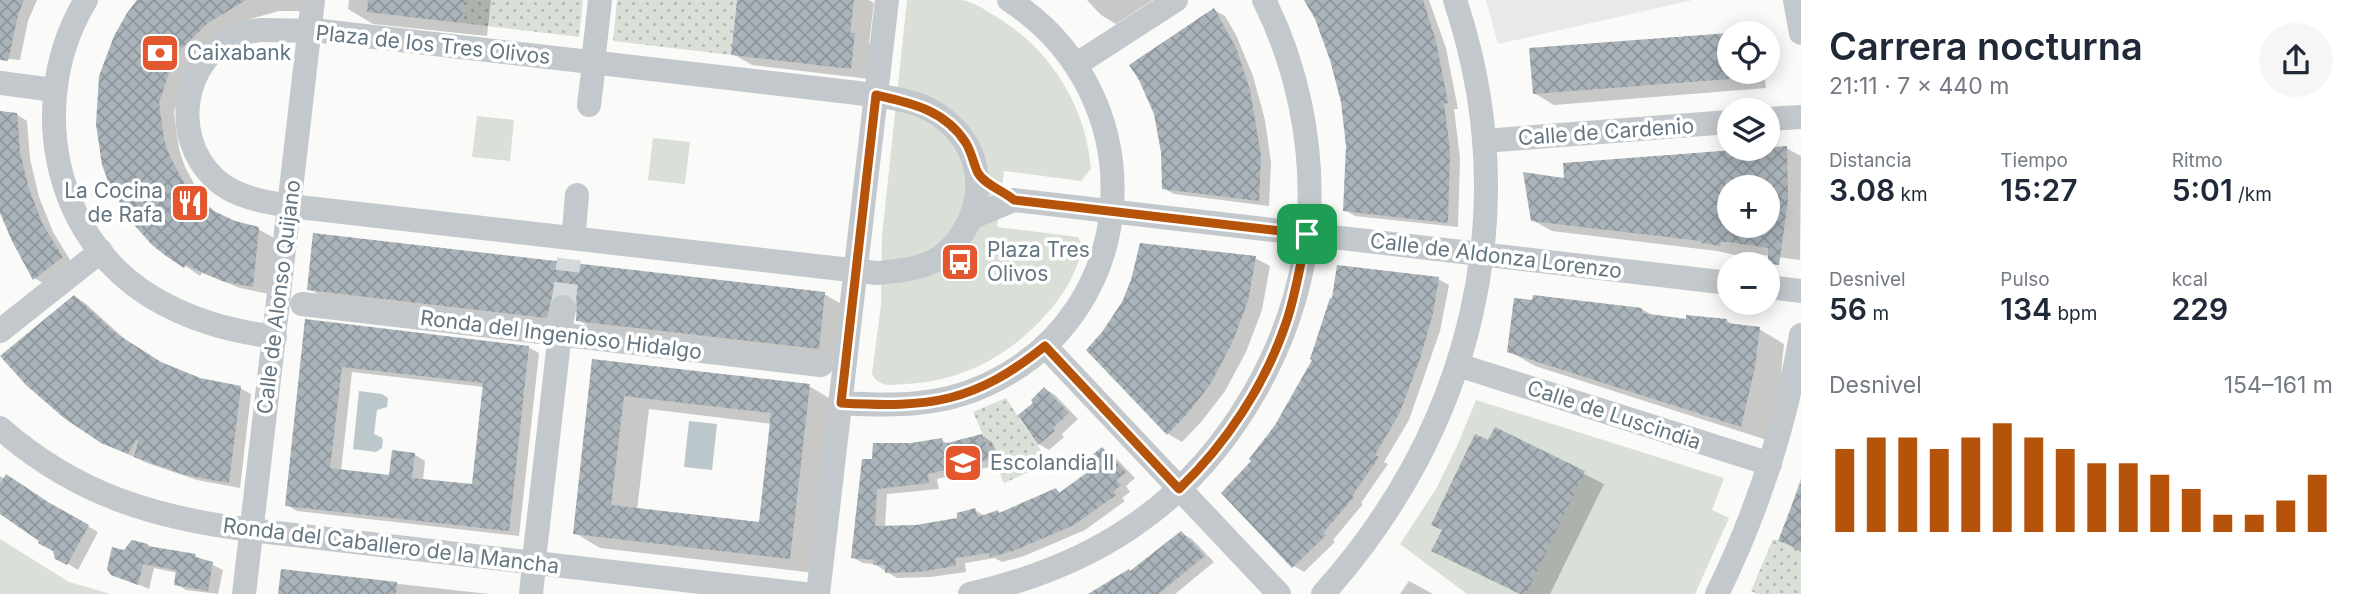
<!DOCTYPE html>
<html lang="es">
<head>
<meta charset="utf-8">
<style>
	body { margin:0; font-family:Inter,sans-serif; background:#f6f6f7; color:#1f2937; height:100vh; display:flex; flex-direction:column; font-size:26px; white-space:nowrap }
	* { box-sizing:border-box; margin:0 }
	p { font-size:23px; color:#747a83 }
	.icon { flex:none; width:38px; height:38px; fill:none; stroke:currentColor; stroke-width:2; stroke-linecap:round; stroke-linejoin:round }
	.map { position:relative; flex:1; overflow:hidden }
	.panel { display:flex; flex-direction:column; background:#fff; width:560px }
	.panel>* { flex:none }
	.buttons { position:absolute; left:1717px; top:21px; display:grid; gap:14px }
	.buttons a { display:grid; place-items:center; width:63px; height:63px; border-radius:50%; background:#fff; box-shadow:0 4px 18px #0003; font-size:35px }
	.pin { position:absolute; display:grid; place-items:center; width:60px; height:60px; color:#fff; margin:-30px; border-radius:14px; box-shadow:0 4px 10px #0006 }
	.round { display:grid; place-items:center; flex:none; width:74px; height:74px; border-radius:37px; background:#f6f6f7 }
	.headline { display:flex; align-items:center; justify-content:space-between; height:119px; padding:0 28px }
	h1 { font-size:38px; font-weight:600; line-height:52px }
	.stats { display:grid; grid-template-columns:repeat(3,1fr); gap:10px; height:119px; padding:7px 28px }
	.stats div { display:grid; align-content:center }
	.stats b { font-size:30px; font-weight:600 }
	.stats small { font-size:19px; font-weight:400 }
	.stats p { font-size:19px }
	.chart { height:196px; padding:14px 28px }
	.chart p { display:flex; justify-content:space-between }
	.chart svg { width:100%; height:126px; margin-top:7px; stroke:#b45309; stroke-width:6 }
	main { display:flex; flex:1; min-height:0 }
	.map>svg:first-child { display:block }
</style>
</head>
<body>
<main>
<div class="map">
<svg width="1801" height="594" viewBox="0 0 1801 594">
	<defs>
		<pattern id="grass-dots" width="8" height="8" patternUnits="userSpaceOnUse" patternTransform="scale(1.75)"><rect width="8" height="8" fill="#dadfd7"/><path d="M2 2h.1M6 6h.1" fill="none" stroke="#b4b9b4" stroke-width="1.8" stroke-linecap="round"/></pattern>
		<pattern id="building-cross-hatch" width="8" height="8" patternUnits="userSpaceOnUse" patternTransform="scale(1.75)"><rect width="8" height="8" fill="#aab3b9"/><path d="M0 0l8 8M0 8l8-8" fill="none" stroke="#8e969c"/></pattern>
	</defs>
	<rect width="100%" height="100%" fill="#fafaf8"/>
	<!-- built -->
	<path fill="#e8e9e9" d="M1486,0H1693L1498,44Z"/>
	<!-- grass -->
	<g fill="url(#grass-dots)">
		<path d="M464,0H583L579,37L462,23Z"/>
		<path d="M617,0H737L731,55L613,41Z"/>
		<path d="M1006,398L1049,463L1004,483L973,412Z"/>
		<path d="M1773,539L1801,549V594H1757L1751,591Z"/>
	</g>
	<!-- park -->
	<g fill="#dadfd7">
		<path d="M907,0C925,0 944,0 961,0C974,2 985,10 995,16C1050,48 1086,106 1091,169L1081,181L1004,171L997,227L1078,237L1084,249C1077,264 1072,280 1063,293C1026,346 970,382 905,384C891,385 879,388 872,374L881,305L882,236Z"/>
		<path d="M477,116L514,120L510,161L472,157Z"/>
		<path d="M653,138L690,142L685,184L648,180Z"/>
		<path d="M1476,400L1724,478L1712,510L1729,518L1695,594H1467L1400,544L1436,489L1457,446Z"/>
		<path d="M0,539L69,582L111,594H0Z"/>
	</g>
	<!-- water -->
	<g fill="#bbc7cb">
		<path d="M359,391L382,394L388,398L387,407L377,410L374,434L381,437L383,440L382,448L376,452L353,449Z"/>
		<path d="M689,421L717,424L712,470L684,467Z"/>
	</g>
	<!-- shadow -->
	<g fill="#0003" fill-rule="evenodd">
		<path d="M0,0H37L28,21L20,60L0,58Z"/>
		<path d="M141,0H302L301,11H279L240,22L186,75L174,112L179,149L185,167L203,200L217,214L234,222L258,229L274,238L269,294L240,288L202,273L200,276L153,244Z"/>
		<path d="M349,0H491L487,36L373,24L348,9Z"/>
		<path d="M739,0H869L874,3L869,43L874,46L870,79L752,65L733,54Z"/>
		<path d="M1087,0H1153L1116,24L1101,15Z"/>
		<path d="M1306,0H1429L1446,48L1458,109H1454L1460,158L1458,227L1355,216L1345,210L1347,146L1342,102L1332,60L1316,19Z"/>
		<path d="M1214,10L1225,16L1236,35L1253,76L1265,120L1271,163L1269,206L1174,194L1163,188Z"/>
		<path d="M1729,34V72H1764L1766,88L1554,105L1534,93Z"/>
		<path d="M0,113L16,114L27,121L30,159L39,197L53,232L72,263L45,284L34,278L0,208Z"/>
		<path d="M1786,148L1801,156L1800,260L1749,253H1740V256L1717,251L1552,231L1532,220L1566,180ZM1729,187H1768V226H1729Z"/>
		<path d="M1255,258L1270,266L1262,310L1246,352L1225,391L1202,421L1182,442L1168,434Z"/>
		<path d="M1438,279L1449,285L1440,331L1409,420L1384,462L1388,464L1361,503L1363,504L1333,540L1335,542L1304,572L1294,566Z"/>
		<path d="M309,289L824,294L850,309L844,362L604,335L578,320V311H576L572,331L334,303Z"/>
		<path d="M75,297L85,303L128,342L164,365L200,380L240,388L251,394L240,488L197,480L147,463L114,448Z"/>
		<path d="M1642,309L1654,316L1688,321H1727L1736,326L1759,329L1784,344L1780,382L1767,440L1535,366L1509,351Z"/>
		<path d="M307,321L528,347L539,353L519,536L297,511L287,505ZM352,372L484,387L473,486L423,480L425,461L414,454L391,476L341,471Z"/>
		<path d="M594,361L809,386L834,401L815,573L600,548L575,533ZM649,409L772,424L760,524L637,510Z"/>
		<path d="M1045,389L1055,395L1078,419L1062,434L1064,437L1049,450L1039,444L1035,403Z"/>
		<path d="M1496,429L1604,484L1550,594H1520L1489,443Z"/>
		<path d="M982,436L992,442L1002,464L937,479L939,489L887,494L885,527L916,526L959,520L975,510L985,516L1001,514L1056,490L1061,493L1095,468L1102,449L1113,455L1135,478L1126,486L1130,492L1122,498L1125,501L1085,530L1024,556L1002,562L995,558L965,563L966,572L930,577L897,578L874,564L863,563L852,557L874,461L911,445L942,440L949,445Z"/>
		<path d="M0,476L98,532L78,570L57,557L54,550L0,513Z"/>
		<path d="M1801,478V552L1780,540Z"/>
		<path d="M1181,533L1192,539L1214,562L1175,594H1088L1132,572Z"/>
		<path d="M148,545L153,549L195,556L223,570L218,594L186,590L176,584L178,573L154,568L149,589L112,573L125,552Z"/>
		<path d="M283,571L489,594H280Z"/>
		<path d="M1409,581L1433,594H1400Z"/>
	</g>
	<!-- building -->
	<g fill="url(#building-cross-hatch)" fill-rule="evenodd">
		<path d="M0,0H24L18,15L8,61L0,60Z"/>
		<path d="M137,0H246L208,23L181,49L171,66L159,103L164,139L170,157L188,190L201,203L216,212L235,221L259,227L253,287L222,281L186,265L184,268L166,256L152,245L128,218L108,181L102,165L96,124L99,76L114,36L127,13Z"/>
		<path d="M368,0H464L462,23L367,12Z"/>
		<path d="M737,0H854L850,33H855L851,69L731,55Z"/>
		<path d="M1304,0H1423L1436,41L1448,103L1444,104L1450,151L1448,223L1343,211L1346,146L1341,102L1330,60L1315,19Z"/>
		<path d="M1214,8L1236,48L1250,90L1261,156L1259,201L1162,189L1161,152L1154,114L1139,80L1129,65Z"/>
		<path d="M1729,33V79L1533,94L1529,48Z"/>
		<path d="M0,111L17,113L20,152L29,189L43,225L63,257L33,280L12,241L0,213Z"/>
		<path d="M1787,146L1788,200L1779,265L1768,264V248L1729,242H1721L1720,246L1701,243V241L1531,221L1523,172L1564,178L1563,163ZM1729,187H1768V226H1729Z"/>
		<path d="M313,233L825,292L819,349L576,321L577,302L572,296L564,292L556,294L551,299L547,318L307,290Z"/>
		<path d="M1140,243L1256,256L1248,301L1232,343L1211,383L1188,413L1167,435L1086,350L1102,332L1122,302L1131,280Z"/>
		<path d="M1337,265L1439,277L1433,313L1420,359L1399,414L1375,455L1379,457L1352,496L1354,497L1323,533L1326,535L1292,568L1221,493L1251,461L1249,459L1275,425L1312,360L1310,359L1330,298H1332Z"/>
		<path d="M74,295L117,334L161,362L200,378L241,386L229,483L185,475L134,457L138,441L136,440L128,454L101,443L64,418L26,385L0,356Z"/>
		<path d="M1533,295L1642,308V313L1686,319V315L1727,319V323L1760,327L1755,367L1741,427L1507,352L1514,298L1532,300Z"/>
		<path d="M305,319L529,346L509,531L285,506ZM342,367L483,383L472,484L412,478L415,453L392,450L389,475L330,468Z"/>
		<path d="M592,359L810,384L790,559L573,534ZM624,396L771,413L759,522L611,505Z"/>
		<path d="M1044,387L1069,413L1053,428L1055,431L1038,445L1018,415L1033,403L1031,400Z"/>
		<path d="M1495,427L1585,471L1526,594H1520L1431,551L1442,530L1431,525L1475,434L1488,440Z"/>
		<path d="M982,434L993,459L928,474L929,483L877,489L875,526L916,525L957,518V513L975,508L978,517L998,510L999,513L1056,488L1059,493L1093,468L1086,460L1102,447L1126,472L1116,480L1121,485L1113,492L1116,495L1074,525L1013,551L990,557L989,553L955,558L956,566L918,572L885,573V565H873L874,560L851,558L862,459H872L873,443H911L942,438L943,444Z"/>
		<path d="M6,474L48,502L89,525L67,565L55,559L53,551L38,543L39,541L0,514V484Z"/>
		<path d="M1800,484H1801V549L1778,541Z"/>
		<path d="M1181,531L1205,556L1158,594H1088L1129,569L1130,571Z"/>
		<path d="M132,540L148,544V546L196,554L195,557L213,562L208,591L174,585L176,570L143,564L138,585L111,575L107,569L112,547L124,550Z"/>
		<path d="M281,569L397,582L396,594H278Z"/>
	</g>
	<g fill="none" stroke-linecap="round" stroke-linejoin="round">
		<!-- street-tunnel -->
		<path stroke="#d5d9db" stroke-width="24" stroke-dasharray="24 12" stroke-linecap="butt" d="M563,307L569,259"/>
		<!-- street -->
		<g stroke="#c3c8cc" stroke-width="24">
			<path d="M86,0C27,97 50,234 150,296C189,320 230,331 275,337"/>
			<path d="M1795,0L1801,33"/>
			<path d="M261,30L322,31L849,92C877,96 914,98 937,114C978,141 989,189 964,231C957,243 947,254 934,261C916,270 896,271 877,273L290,206C264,202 234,197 214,178C170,136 182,57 240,34C247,31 255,31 261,30Z"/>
			<path d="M594,54L600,0"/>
			<path d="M1077,64L1176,0"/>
			<path d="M0,83L54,90"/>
			<path d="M589,105L593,72"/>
			<path d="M1768,119L1801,117"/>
			<path d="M1484,141L1729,122"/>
			<path d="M973,217L1014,200L1729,283"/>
			<path d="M574,230L577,195"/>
			<path d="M1768,287L1801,291"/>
			<path d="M302,304L821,365"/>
			<path d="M0,331L101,251"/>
			<path d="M1045,346L1279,594"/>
			<path d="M1458,365L1770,464"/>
			<path d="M841,403C891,406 939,407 986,385C1146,312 1155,94 1009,0"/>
			<path d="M0,428C75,494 154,518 251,530L804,594"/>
			<path d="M535,551L563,307"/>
			<path d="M244,594L313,0"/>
			<path d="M531,594L533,575"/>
			<path d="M818,594L887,0"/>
			<path d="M970,594C1027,581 1081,561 1130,528C1232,460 1301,337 1309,216C1313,142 1297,66 1264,0"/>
			<path d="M1323,594C1471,429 1526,213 1455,0"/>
			<path d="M1717,594C1758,511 1785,426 1801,335"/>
		</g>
	</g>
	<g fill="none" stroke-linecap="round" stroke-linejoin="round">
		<!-- route casing -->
		<g stroke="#fff" stroke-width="14">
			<path id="route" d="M876,95C911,103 945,110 966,143C972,153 974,166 978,173C985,185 1004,191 1014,200L1307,234C1300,264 1296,294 1286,323C1265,385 1226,444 1179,489L1045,346C974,403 930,408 841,403Z"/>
		</g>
		<!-- route -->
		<use href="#route" stroke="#b45309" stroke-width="9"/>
	</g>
	<!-- icons -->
	<defs>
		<g id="bank-square" transform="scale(2.0125)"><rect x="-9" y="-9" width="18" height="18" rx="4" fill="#e4572e" stroke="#fff"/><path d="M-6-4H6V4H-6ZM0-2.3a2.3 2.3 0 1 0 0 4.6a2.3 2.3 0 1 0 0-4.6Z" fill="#fff"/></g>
		<g id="restaurant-square" transform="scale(2.0125)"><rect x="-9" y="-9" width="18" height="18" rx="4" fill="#e4572e" stroke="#fff"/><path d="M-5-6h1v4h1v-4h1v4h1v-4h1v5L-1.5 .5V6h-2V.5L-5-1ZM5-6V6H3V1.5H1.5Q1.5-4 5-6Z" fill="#fff"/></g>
		<g id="bus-square" transform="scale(2.0125)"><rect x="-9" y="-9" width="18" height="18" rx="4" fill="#e4572e" stroke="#fff"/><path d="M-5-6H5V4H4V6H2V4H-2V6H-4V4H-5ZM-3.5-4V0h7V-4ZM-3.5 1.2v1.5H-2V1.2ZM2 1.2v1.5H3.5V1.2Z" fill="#fff"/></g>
		<g id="school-square" transform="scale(2.0125)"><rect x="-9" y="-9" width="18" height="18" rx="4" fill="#e4572e" stroke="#fff"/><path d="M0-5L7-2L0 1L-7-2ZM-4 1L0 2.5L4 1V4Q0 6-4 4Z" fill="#fff"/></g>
	</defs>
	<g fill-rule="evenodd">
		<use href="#bank-square" x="160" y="53"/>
		<use href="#restaurant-square" x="190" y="203"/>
		<use href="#bus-square" x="960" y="262"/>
		<use href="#school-square" x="963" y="463"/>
	</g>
	<g text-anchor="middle" stroke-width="7" stroke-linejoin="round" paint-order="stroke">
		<!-- street labels -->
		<g font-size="21" fill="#657683" stroke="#fff">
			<text transform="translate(433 45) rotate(6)" y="7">Plaza de los Tres Olivos</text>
			<text transform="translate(1606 132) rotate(-4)" y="7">Calle de Cardenio</text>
			<text transform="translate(1496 256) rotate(7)" y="7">Calle de Aldonza Lorenzo</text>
			<text transform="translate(279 297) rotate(-83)" y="7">Calle de Alonso Quijano</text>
			<text transform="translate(561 335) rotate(7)" y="7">Ronda del Ingenioso Hidalgo</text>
			<text transform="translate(1614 415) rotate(18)" y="7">Calle de Luscindia</text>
			<text transform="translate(391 546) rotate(7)" y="7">Ronda del Caballero de la Mancha</text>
		</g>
		<!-- poi labels -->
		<g font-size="21" fill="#657683" stroke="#fff" text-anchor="start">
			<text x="187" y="60">Caixabank</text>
			<text x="163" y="198" text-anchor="end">La Cocina<tspan x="163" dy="24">de Rafa</tspan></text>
			<text x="987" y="257">Plaza Tres<tspan x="987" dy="24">Olivos</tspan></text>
			<text x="990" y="470">Escolandia II</text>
		</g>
	</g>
</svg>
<div class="buttons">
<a><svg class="icon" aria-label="locate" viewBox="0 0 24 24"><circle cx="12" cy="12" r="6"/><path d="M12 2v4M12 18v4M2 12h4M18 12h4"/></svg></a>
<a><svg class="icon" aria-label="layers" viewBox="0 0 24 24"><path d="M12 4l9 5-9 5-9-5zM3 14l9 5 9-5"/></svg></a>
<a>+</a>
<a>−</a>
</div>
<div class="pin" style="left:1307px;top:234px;background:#1e9e55"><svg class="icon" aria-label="arrive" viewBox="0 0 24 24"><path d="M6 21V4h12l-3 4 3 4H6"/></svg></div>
</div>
<section class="panel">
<div class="headline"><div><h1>Carrera nocturna</h1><p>21:11 · 7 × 440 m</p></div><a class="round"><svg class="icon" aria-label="share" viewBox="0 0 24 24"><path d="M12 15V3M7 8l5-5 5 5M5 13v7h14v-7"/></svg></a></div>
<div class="stats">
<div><p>Distancia</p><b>3.08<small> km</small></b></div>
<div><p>Tiempo</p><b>15:27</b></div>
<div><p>Ritmo</p><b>5:01<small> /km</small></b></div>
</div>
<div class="stats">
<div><p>Desnivel</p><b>56<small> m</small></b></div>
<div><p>Pulso</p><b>134<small> bpm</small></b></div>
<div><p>kcal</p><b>229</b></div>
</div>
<div class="chart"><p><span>Desnivel</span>154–161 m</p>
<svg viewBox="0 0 160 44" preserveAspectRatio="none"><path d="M5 44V15M15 44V11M25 44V11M35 44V15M45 44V11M55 44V6M65 44V11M75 44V15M85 44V20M95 44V20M105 44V24M115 44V29M125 44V38M135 44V38M145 44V33M155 44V24"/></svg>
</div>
</section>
</main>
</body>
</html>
